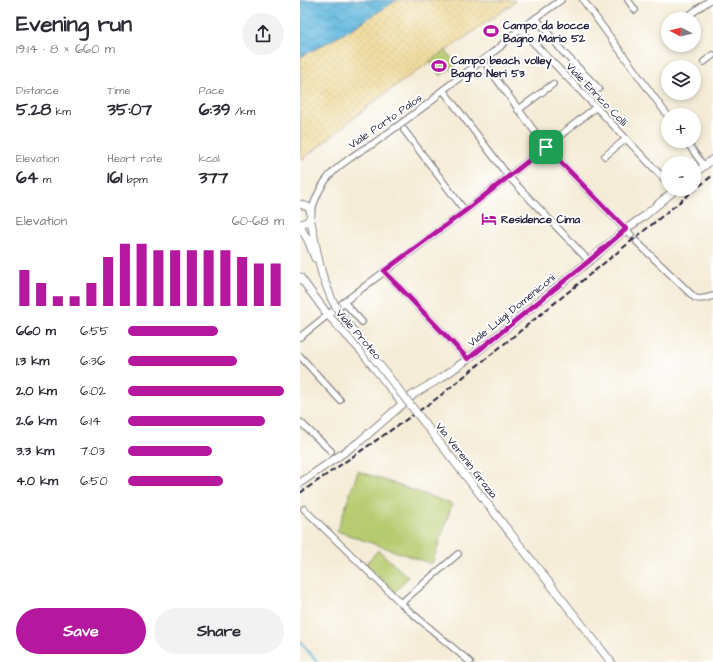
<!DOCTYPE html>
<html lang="en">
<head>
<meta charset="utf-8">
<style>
	body { margin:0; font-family:"Architects Daughter",sans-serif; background:#f2f2f3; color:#2b2b33; height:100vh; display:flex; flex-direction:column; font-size:15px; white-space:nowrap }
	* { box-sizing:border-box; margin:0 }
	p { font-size:13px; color:#7c7c81 }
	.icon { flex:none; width:22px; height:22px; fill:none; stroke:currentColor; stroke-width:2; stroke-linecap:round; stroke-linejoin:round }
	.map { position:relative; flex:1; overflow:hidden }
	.sheet { display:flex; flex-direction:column; background:#fff; width:300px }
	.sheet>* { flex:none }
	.needle { width:26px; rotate:277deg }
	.controls { position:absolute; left:361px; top:12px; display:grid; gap:8px }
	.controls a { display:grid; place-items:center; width:40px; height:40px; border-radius:50%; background:#fff; box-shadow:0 2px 6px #0003; font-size:20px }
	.pin { position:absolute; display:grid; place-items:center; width:34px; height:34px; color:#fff; margin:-17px; border-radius:8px; box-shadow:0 2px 6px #0006 }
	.round { display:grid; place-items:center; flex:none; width:42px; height:42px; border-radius:21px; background:#f2f2f3 }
	.overview { display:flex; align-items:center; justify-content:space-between; height:68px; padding:0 16px }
	h1 { font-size:22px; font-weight:700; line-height:30px }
	.metrics { display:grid; grid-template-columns:repeat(3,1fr); gap:6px; height:68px; padding:4px 16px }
	.metrics div { display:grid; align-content:center }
	.metrics b { font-size:17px; font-weight:700 }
	.metrics small { font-size:11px; font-weight:400 }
	.metrics p { font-size:11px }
	.chart { height:112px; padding:8px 16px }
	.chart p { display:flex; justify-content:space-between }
	.chart svg { width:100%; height:72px; margin-top:4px; stroke:#b5179e; stroke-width:6 }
	.action { display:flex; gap:8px; margin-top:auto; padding:8px 16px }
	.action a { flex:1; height:46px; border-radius:24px; background:#b5179e; color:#fff; font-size:16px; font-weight:700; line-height:46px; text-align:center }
	.action a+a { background:#f2f2f3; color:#2b2b33 }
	ul { padding:0 16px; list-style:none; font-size:13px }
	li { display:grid; grid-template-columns:64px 48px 1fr; align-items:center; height:30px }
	li i { height:10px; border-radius:5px; background:#b5179e }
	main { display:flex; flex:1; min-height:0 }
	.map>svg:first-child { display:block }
</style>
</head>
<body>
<main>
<section class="sheet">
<div class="overview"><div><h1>Evening run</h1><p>19:14 · 8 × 660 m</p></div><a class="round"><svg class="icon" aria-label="share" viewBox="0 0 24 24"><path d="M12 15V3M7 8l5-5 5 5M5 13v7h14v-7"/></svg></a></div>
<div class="metrics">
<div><p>Distance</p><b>5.28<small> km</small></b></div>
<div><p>Time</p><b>35:07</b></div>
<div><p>Pace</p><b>6:39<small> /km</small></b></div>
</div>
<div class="metrics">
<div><p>Elevation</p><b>64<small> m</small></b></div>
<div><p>Heart rate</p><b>161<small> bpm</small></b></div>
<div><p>kcal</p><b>377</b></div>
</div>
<div class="chart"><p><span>Elevation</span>60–68 m</p>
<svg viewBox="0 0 160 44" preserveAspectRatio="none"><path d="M5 44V22M15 44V30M25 44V38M35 44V38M45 44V30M55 44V14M65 44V6M75 44V6M85 44V10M95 44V10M105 44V10M115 44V10M125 44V10M135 44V14M145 44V18M155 44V18"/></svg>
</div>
<ul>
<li><b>660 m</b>6:55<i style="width:58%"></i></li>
<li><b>1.3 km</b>6:36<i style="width:70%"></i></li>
<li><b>2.0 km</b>6:02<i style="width:100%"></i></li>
<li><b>2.6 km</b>6:14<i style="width:88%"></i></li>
<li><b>3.3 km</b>7:03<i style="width:54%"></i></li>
<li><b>4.0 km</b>6:50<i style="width:61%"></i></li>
</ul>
<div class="action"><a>Save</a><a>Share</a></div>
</section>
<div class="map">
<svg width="413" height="662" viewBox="0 0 413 662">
	<defs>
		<pattern id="sand-dots" width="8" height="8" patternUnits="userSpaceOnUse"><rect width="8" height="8" fill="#eeda9e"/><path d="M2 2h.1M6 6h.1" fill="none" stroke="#ccbb89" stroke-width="1.8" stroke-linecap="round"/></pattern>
		<pattern id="water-waves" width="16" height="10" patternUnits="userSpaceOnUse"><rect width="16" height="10" fill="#62b8de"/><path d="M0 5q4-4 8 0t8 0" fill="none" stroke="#5095b5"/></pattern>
	</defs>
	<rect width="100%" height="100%" fill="#fff"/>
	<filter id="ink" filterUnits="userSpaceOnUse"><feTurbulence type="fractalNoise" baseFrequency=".025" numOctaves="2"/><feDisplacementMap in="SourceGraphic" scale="8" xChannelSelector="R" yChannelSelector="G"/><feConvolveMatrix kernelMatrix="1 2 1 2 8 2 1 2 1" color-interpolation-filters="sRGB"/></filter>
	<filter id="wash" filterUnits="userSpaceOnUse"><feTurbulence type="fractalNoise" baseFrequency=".012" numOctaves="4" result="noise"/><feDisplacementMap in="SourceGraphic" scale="16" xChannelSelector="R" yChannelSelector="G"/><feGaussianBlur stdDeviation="0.9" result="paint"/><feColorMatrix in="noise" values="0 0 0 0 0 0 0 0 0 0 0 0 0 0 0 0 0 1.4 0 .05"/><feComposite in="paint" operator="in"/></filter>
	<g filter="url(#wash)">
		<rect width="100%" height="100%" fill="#f5ecd7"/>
		<!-- sand -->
		<path fill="url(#sand-dots)" stroke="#887e6c" d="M97,0H214L215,2L80,97L3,159L0,155V57L43,34Z"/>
		<!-- pitch -->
		<g fill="#b7cb6f" stroke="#6c7655">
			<path d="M146,50L156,65L140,76L130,61Z"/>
			<path d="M58,471L152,504L132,564L37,531Z"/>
			<path d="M78,550L108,577L95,592L65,565Z"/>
		</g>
		<!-- water -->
		<path fill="url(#water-waves)" stroke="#426d8c" d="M0,0H97L43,34L0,57Z"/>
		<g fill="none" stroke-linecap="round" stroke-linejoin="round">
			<!-- stream -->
			<path stroke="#62b8de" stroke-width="2" d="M0,641L17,662"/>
		</g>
	</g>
	<g filter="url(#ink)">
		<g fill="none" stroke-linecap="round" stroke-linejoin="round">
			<!-- minor casing -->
			<g stroke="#8c8789" stroke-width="8">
				<g id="minor">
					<path d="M283,0L368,116"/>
					<path d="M328,0L335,10"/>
					<path d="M236,18L263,52L299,89"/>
					<path d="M384,19L410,0"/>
					<path d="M220,29L296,107L368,183"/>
					<path d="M404,62L413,55"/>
					<path d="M187,66L246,147L331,235"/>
					<path d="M143,90L209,177L289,261"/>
					<path d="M218,110L253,84"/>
					<path d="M104,130L165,211"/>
					<path d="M386,141L404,166"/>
					<path d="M305,156L326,139"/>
					<path d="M11,212C19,187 27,174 49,159C57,153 64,148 73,144L133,100L139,93L200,47L208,38L261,0"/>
					<path d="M337,242L395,298C402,300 407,298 413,296"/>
					<path d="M84,271L168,359"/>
					<path d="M44,302L62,322"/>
					<path d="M0,337L44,302L165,211L296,107"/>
					<path d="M0,356L40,400"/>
					<path d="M0,422L31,451"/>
					<path d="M4,509L107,609L170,662"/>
					<path d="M101,603L158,554"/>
				</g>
			</g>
			<!-- tertiary casing -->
			<g stroke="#8c8789" stroke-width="9">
				<g id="tertiary">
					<path d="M394,174L413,159"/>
					<path d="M0,204L8,207C14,215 10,223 0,224"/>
					<path d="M10,218C15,238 17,258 23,277"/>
					<path d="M0,227L8,240L15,258"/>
					<path d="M0,277L28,315L62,352L102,403"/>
					<path d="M136,438L311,662"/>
					<path d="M0,483L59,442L114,394L141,378L168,359L289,261L326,229L343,217L376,189"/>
				</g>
			</g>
			<!-- minor -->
			<use href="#minor" stroke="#fff" stroke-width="5.5"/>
			<!-- tertiary -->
			<use href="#tertiary" stroke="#fff" stroke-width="7"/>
			<!-- rail -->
			<path stroke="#22223b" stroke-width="2" stroke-dasharray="6 3" stroke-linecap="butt" d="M0,493L136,399L413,175"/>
			<!-- tertiary-bridge casing -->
			<g stroke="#8c8789" stroke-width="9" stroke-linecap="butt">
				<path id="tertiary-bridge" d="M23,277L32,300L43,318L136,438"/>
			</g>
			<!-- tertiary-bridge -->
			<use href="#tertiary-bridge" stroke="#fff" stroke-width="7"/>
		</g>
	</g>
	<g fill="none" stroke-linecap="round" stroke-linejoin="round" filter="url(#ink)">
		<!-- route casing -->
		<g stroke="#fff" stroke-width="8">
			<path id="route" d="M246,147L326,229L289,261L168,359L84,271L165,211Z"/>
		</g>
		<!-- route -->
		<use href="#route" stroke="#b5179e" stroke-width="5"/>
	</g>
	<!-- icons -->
	<defs>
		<g id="stadium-bare" transform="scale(1.2)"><path d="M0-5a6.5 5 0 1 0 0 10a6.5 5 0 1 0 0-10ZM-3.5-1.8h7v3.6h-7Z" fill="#b5179e" stroke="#fff" stroke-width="2.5" paint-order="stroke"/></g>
		<g id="hotel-bare" transform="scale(1.2)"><path d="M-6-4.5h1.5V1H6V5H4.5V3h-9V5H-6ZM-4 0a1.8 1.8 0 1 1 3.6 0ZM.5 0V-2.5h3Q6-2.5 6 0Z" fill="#b5179e" stroke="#fff" stroke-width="2.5" paint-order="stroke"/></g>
	</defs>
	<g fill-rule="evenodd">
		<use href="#stadium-bare" x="191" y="31"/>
		<use href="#stadium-bare" x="139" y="66"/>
		<use href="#hotel-bare" x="189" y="219"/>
	</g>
	<g text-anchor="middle" stroke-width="4" stroke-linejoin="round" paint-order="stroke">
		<!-- poi labels -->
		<g font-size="11" font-weight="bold" fill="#22223b" stroke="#fff" text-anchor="start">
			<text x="203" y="29">Campo da bocce<tspan x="203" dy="13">Bagno Mario 52</tspan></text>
			<text x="151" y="64">Campo beach volley<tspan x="151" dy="13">Bagno Neri 53</tspan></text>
			<text x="201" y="223">Residence Cima</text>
		</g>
		<!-- street labels -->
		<g font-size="11" fill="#22223b" stroke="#fff">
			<text transform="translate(297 94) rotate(46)" y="4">Viale Enrico Colli</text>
			<text transform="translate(85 121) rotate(-35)" y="4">Viale Porto Palos</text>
			<text transform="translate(211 310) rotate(-39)" y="4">Viale Luigi Domeniconi</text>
			<text transform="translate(59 334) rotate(49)" y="4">Viale Proteo</text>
			<text transform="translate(167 460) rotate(52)" y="4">Via Verenin Grazia</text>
		</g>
	</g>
</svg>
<div class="controls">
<a><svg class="needle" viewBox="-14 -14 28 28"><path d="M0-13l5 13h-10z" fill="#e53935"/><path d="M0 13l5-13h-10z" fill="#7c7c81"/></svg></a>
<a><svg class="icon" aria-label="layers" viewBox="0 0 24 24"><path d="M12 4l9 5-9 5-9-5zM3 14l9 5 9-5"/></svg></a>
<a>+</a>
<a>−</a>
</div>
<div class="pin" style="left:246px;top:147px;background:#1e9e55"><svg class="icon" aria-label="arrive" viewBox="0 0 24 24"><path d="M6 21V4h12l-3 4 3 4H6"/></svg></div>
</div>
</main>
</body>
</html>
